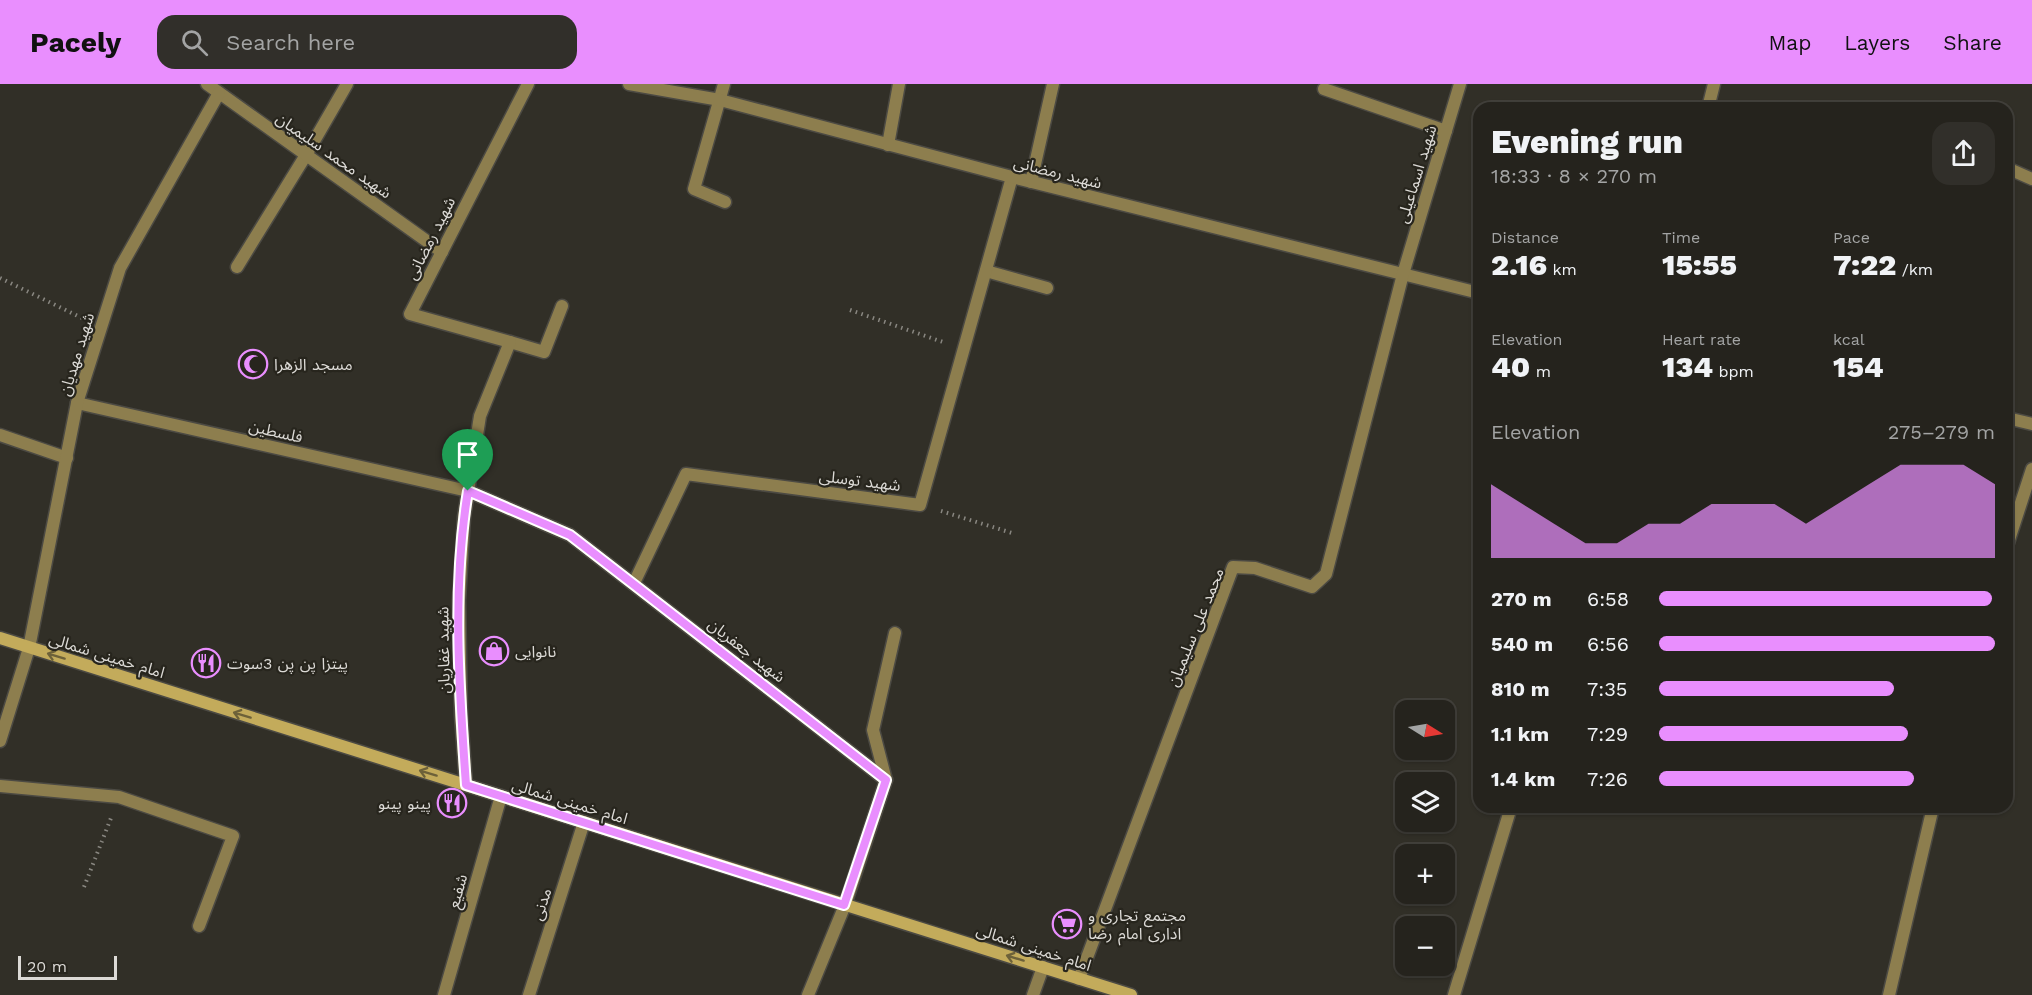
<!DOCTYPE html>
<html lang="en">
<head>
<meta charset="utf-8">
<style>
	body { margin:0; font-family:"Work Sans","Noto Sans Arabic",sans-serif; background:#312f2a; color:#f1f3f6; height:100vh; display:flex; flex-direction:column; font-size:22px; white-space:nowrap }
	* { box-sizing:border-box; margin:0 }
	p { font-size:20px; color:#a3a4a4 }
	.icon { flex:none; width:33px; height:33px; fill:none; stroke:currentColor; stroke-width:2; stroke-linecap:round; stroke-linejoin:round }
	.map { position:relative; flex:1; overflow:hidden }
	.sheet { position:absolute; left:1473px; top:18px; width:540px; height:711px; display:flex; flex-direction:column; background:#25231d; border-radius:18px; box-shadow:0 2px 4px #0004,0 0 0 2px #42403b }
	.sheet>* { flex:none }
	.needle { width:39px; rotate:101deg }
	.fabs { position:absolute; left:1395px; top:616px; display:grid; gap:12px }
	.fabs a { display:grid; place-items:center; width:60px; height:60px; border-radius:12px; background:#25231d; box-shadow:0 2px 4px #0004,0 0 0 2px #42403b; font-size:30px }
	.scale { position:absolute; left:18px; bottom:15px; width:99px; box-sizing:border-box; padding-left:6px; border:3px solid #dcdad6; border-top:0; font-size:16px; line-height:21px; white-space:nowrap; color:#dcdad6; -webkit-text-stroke:4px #27251d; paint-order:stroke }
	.pin { position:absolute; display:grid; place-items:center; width:51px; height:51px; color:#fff; margin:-62px -26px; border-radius:50% 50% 50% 0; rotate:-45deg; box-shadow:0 0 6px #0007 }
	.pin .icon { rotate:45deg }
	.round { display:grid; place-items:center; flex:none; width:63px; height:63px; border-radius:18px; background:#312f2a }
	.overview { display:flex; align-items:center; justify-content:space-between; height:102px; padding:0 18px }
	h1 { font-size:33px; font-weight:800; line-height:45px }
	.figures { display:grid; grid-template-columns:repeat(3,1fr); gap:9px; height:102px; padding:6px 18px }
	.figures div { display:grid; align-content:center }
	.figures b { font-size:30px; font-weight:800 }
	.figures small { font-size:16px; font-weight:400 }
	.figures p { font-size:16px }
	.chart { height:168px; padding:12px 18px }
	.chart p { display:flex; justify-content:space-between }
	.chart svg { width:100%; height:108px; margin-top:6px; fill:#e98efe; opacity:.7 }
	ul { padding:0 18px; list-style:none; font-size:20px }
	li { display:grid; grid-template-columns:96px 72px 1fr; align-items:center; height:45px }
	li i { height:15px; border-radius:8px; background:#e98efe }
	header { display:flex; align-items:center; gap:36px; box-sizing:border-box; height:84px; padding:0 30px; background:#e98efe; color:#111 }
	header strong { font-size:28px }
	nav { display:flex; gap:33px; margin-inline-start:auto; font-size:21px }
	.search { width:420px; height:54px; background:#312f2a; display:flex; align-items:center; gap:15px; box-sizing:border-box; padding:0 21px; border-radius:18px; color:#a3a4a4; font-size:22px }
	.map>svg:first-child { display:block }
</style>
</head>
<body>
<header>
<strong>Pacely</strong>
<div class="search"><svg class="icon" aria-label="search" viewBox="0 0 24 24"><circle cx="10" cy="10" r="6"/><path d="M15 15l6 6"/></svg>Search here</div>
<nav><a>Map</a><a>Layers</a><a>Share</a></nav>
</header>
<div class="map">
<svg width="2032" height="911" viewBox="0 0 2032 911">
	<rect width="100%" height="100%" fill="#312f27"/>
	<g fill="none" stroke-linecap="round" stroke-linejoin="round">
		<!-- service casing -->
		<g stroke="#4c4a43" stroke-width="15">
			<g id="service">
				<path d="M724,0L694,105L725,118"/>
				<path d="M1324,5L1446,47"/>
				<path d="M888,61L899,0"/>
				<path d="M2007,84L2032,95"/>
				<path d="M1031,98L1053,0"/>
				<path d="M237,183L306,71L347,0"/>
				<path d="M986,187L1047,204"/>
				<path d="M510,258L544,268L562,222"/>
				<path d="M77,319L468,407L570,451L886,696L845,821L808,911"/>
				<path d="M0,351L67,374"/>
				<path d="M2007,462L2032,385"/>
				<path d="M634,499L686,390L920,421L1012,93"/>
				<path d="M886,696L873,646L895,549"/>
				<path d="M0,702L119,713L233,752L199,842"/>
				<path d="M444,911L501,712"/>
				<path d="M1033,911L1043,883"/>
				<path d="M1889,911L1933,723"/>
			</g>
		</g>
		<!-- minor casing -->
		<g stroke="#4c4a43" stroke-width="15">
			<g id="minor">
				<path d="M207,0L442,168"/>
				<path d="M629,0L720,16L1012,93L1479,209"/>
				<path d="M1708,24L1714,0"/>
				<path d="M2007,334L2032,340"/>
				<path d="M0,657L29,564L77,319L120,184L219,9"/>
				<path d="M466,701L461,631L459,516L464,433L480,332L510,258L410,230L528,0"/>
				<path d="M1079,895L1233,483L1255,484L1312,503L1326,490L1403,190L1460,0"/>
				<path d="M529,911L584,738"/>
				<path d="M1454,911L1511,723"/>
			</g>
		</g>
		<!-- secondary casing -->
		<g stroke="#4c4a43" stroke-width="15">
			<path id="secondary" d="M0,554L1131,911"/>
		</g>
		<!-- path -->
		<g stroke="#898781" stroke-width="4" stroke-dasharray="1.5 4.5" stroke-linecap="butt">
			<path d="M0,194L82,234"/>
			<path d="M850,226L943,258"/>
			<path d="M941,427L1012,449"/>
			<path d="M84,803L111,734"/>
		</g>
		<!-- service -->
		<use href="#service" stroke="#8d7e4e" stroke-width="12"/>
		<!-- minor -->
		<use href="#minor" stroke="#8d7e4e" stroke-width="12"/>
		<!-- secondary -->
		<use href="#secondary" stroke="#c3ab5b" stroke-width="12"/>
	</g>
	<!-- one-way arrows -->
	<defs><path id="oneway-shaft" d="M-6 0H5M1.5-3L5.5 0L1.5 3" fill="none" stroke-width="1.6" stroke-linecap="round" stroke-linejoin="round" transform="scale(1.5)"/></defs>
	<g stroke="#6d6139">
		<use href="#oneway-shaft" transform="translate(56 572) rotate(-163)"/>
		<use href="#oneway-shaft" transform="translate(242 631) rotate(-163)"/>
		<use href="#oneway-shaft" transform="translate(428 689) rotate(-163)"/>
		<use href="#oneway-shaft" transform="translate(1015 874) rotate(-163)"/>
	</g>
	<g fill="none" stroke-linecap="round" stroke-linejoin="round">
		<!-- route casing -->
		<g stroke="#fff" stroke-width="12">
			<path id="route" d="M468,407L570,451L886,696L844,821L466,701C459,605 452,502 468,407Z"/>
		</g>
		<!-- route -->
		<use href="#route" stroke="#e98efe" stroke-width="8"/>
	</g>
	<!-- icons -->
	<defs>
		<g id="mosque-ring" transform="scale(1.5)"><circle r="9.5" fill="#27251d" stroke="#e98efe" stroke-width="1.5"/><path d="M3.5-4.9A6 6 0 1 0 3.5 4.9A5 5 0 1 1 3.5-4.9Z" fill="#e98efe"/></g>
		<g id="shop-ring" transform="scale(1.5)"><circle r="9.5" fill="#27251d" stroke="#e98efe" stroke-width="1.5"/><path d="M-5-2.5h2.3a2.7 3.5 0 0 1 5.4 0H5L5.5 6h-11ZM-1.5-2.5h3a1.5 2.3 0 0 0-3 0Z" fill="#e98efe"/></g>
		<g id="restaurant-ring" transform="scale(1.5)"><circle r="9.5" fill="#27251d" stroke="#e98efe" stroke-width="1.5"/><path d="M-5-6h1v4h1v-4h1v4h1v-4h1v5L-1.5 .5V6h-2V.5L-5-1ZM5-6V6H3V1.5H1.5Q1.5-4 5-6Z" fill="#e98efe"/></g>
		<g id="supermarket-ring" transform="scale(1.5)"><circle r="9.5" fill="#27251d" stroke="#e98efe" stroke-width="1.5"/><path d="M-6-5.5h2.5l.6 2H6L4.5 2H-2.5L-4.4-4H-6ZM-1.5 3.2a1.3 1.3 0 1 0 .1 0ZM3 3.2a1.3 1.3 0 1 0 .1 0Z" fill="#e98efe"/></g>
	</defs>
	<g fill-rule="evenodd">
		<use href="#mosque-ring" x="253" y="280"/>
		<use href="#shop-ring" x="494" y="567"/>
		<use href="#restaurant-ring" x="206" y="579"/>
		<use href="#restaurant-ring" x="452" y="719"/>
		<use href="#supermarket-ring" x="1067" y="840"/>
	</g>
	<g text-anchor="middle" stroke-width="4.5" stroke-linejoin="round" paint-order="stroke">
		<!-- street labels -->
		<g font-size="16" fill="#dcdad6" stroke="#27251d">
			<text transform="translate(334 71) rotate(35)" y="6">شهید محمد سلیمیان</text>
			<text transform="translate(1058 88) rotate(14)" y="6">شهید رمضانی</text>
			<text transform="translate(1416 90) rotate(-73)" y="6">شهید اسماعیلی</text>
			<text transform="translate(430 154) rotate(-63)" y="6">شهید رمضانی</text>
			<text transform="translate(76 270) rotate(-73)" y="6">شهید مهدیان</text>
			<text transform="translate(276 347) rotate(13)" y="6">فلسطین</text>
			<text transform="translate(860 396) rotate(7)" y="6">شهید توسلی</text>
			<text transform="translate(1195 543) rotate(-68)" y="6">محمد علی سلیمیان</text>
			<text transform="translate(443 566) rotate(-91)" y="6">شهید غفاریان</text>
			<text transform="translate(747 566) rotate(38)" y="6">شهید جعفریان</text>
			<text transform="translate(107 571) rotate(17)" y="6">امام خمینی شمالی</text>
			<text transform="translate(570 717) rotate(17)" y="6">امام خمینی شمالی</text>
			<text transform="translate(457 807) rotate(-74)" y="6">شفیع</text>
			<text transform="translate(541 820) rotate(-72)" y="6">مدنی</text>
			<text transform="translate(1034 863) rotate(18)" y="6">امام خمینی شمالی</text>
		</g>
		<!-- poi labels -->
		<g font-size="16" fill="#dcdad6" stroke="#27251d" text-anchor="start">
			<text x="274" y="286">مسجد الزهرا</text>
			<text x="515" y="573">نانوایی</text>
			<text x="227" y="585">پیتزا پن پن 3سوت</text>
			<text x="431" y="725" text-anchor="end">پینو پینو</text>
			<text x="1088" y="837">مجتمع تجاری و<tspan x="1088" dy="18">اداری امام رضا</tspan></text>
		</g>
	</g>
</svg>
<div class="fabs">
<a><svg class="needle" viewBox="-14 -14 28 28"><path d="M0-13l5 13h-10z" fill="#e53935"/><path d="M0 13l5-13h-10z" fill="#a3a4a4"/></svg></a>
<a><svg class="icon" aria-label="layers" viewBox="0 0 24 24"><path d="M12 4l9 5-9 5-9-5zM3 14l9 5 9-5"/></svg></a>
<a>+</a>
<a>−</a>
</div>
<div class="scale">20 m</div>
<div class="pin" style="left:468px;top:407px;background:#1e9e55"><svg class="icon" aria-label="arrive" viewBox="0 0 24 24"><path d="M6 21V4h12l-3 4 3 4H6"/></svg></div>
<section class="sheet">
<div class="overview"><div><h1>Evening run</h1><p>18:33 · 8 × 270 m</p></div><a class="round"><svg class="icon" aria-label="share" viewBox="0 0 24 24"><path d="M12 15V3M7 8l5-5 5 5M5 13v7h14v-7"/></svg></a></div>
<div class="figures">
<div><p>Distance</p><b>2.16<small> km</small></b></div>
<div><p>Time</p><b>15:55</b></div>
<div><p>Pace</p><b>7:22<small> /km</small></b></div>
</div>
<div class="figures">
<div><p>Elevation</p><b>40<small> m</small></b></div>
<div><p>Heart rate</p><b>134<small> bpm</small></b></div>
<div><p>kcal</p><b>154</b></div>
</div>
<div class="chart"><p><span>Elevation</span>275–279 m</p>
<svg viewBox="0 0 160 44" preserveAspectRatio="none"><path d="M0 44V14L10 22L20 30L30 38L40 38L50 30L60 30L70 22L80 22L90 22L100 30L110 22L120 14L130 6L140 6L150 6L160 14V44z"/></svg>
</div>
<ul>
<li><b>270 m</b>6:58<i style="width:99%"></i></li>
<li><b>540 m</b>6:56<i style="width:100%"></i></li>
<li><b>810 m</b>7:35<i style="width:70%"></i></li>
<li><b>1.1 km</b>7:29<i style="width:74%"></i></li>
<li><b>1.4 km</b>7:26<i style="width:76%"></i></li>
</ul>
</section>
</div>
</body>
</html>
